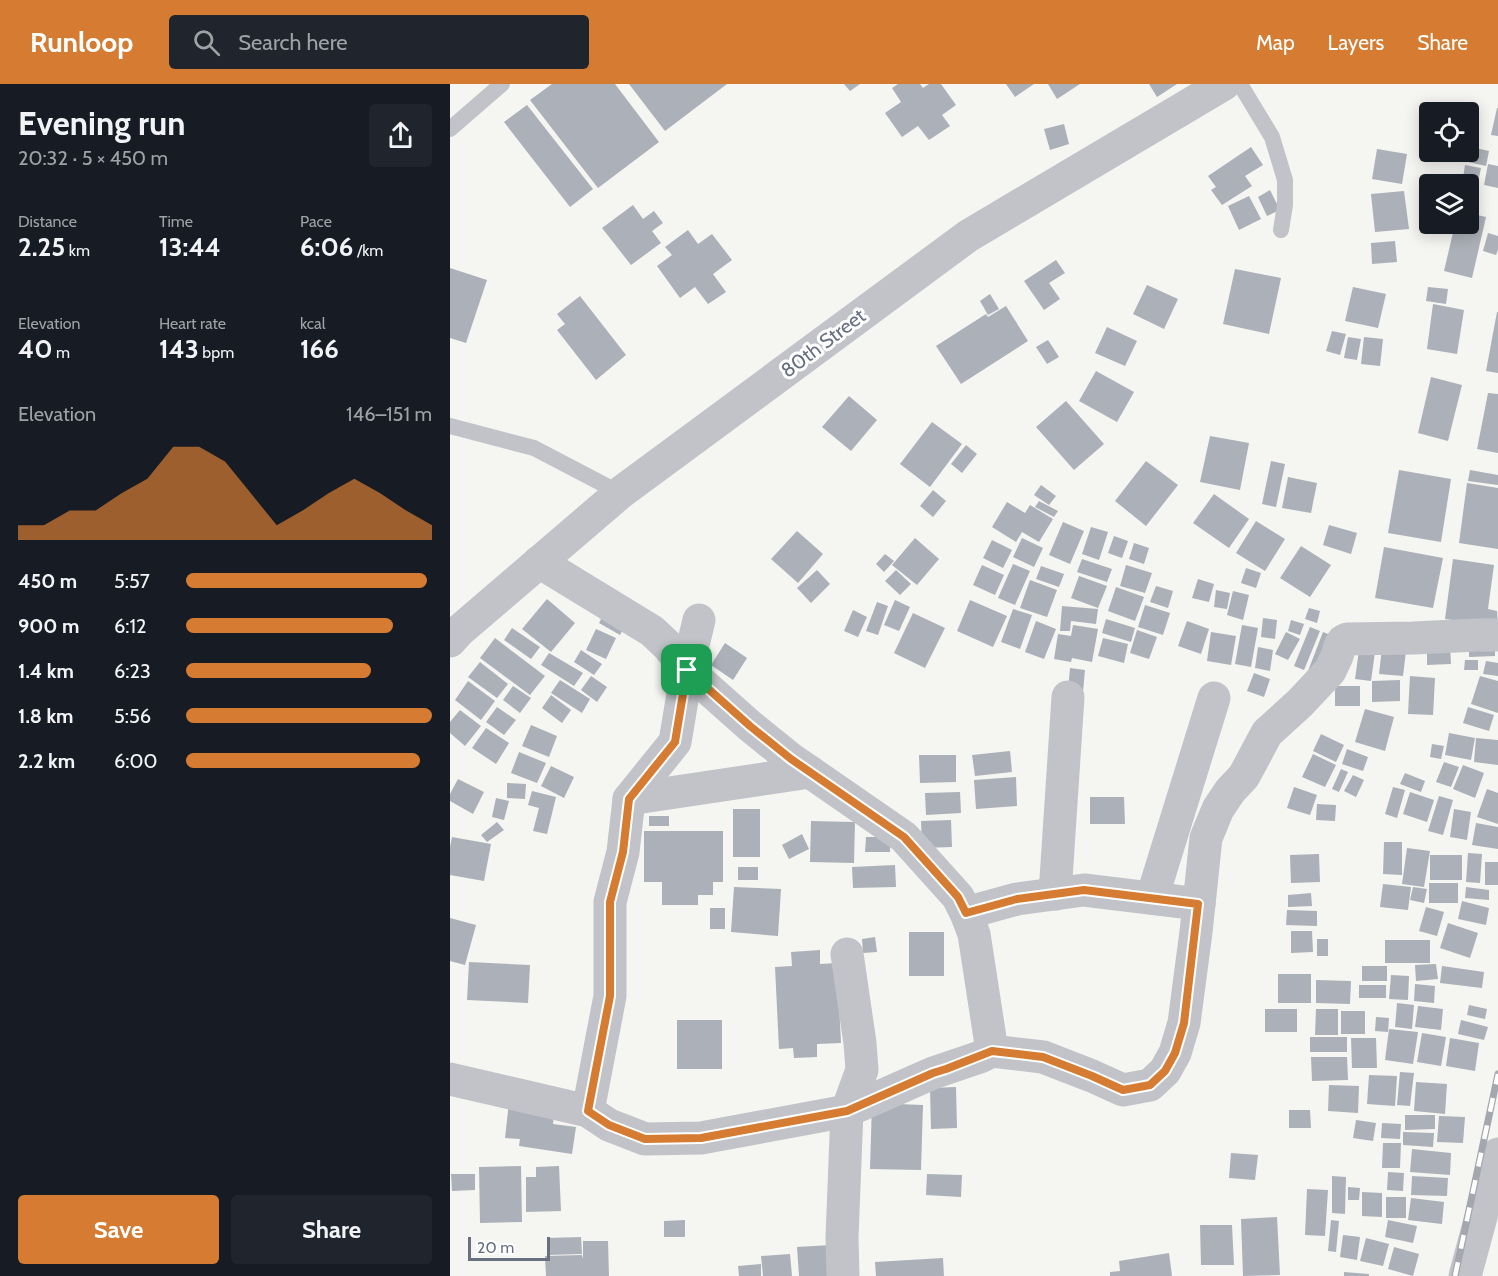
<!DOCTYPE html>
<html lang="en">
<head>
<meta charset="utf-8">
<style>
	body { margin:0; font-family:Cabin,sans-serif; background:#20242c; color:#f1f3f6; height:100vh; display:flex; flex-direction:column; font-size:22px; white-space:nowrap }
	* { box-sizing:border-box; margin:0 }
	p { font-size:20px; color:#9ea1a6 }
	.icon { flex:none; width:33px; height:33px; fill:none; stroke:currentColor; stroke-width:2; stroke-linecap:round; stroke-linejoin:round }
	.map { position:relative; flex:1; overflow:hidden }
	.drawer { display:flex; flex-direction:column; background:#171b24; width:450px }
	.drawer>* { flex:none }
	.tools { position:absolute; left:969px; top:18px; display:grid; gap:12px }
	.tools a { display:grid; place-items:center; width:60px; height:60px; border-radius:6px; background:#171b24; box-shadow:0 3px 15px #0003; font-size:30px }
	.scale { position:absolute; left:18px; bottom:15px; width:82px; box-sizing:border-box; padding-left:6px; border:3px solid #676f81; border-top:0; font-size:16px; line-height:21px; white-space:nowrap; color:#676f81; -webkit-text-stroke:4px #fff; paint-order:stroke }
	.pin { position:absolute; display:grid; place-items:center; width:51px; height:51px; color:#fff; margin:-26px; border-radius:12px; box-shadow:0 3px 9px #0006 }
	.round { display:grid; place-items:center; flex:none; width:63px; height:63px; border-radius:6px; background:#20242c }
	.summary { display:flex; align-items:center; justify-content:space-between; height:102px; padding:0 18px }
	h1 { font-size:33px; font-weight:700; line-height:45px }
	.metrics { display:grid; grid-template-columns:repeat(3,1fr); gap:9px; height:102px; padding:6px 18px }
	.metrics div { display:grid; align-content:center }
	.metrics b { font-size:26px; font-weight:700 }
	.metrics small { font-size:16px; font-weight:400 }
	.metrics p { font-size:16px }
	.chart { height:168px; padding:12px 18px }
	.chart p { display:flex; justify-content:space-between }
	.chart svg { width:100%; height:108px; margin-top:6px; fill:#d67c32; opacity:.7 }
	.cta { display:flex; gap:12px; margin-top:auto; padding:12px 18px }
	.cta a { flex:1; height:69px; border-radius:6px; background:#d67c32; color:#fff; font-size:24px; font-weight:700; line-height:69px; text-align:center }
	.cta a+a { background:#20242c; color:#f1f3f6 }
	ul { padding:0 18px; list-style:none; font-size:20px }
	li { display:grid; grid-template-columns:96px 72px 1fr; align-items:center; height:45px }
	li i { height:15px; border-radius:8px; background:#d67c32 }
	header { display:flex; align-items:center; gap:36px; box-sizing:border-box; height:84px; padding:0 30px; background:#d67c32; color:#fff }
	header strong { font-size:28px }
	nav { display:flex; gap:33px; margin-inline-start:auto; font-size:21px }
	.search { width:420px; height:54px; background:#20242c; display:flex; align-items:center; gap:15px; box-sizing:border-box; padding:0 21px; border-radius:6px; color:#9ea1a6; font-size:22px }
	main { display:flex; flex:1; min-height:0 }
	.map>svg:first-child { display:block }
</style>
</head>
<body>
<header>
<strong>Runloop</strong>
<div class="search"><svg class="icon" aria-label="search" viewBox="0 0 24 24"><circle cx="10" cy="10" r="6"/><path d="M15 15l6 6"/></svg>Search here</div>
<nav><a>Map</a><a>Layers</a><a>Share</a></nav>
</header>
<main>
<section class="drawer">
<div class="summary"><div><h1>Evening run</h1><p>20:32 · 5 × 450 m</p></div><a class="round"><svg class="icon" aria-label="share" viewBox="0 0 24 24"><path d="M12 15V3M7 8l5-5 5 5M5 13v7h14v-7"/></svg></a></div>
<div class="metrics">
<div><p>Distance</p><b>2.25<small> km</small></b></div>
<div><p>Time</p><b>13:44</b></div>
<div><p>Pace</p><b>6:06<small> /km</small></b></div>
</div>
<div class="metrics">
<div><p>Elevation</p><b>40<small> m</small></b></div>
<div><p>Heart rate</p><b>143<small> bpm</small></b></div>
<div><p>kcal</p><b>166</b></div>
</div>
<div class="chart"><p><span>Elevation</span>146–151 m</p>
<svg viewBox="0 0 160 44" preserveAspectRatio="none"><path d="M0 44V38L10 38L20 32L30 32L40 25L50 19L60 6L70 6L80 12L90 25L100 38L110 32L120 25L130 19L140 25L150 32L160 38V44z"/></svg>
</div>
<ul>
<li><b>450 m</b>5:57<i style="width:98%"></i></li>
<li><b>900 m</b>6:12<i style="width:84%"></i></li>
<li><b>1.4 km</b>6:23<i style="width:75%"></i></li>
<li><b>1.8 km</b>5:56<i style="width:100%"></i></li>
<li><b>2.2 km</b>6:00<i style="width:95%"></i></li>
</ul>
<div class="cta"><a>Save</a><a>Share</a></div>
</section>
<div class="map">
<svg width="1048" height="1192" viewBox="0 0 1048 1192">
	<rect width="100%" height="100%" fill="#f5f5f2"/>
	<!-- building -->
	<g fill="#acb0b8">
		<path d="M102,0H165L209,58L148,104L80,16Z"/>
		<path d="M179,0H277L215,47Z"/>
		<path d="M394,0H410L400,7Z"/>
		<path d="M448,0H470L473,4L479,0H491L506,21L492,31L500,42L479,56L468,42L452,53L435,29L451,18L442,4Z"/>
		<path d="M556,0H584L565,13Z"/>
		<path d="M598,0H630L607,15Z"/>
		<path d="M699,0H727L707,13Z"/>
		<path d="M77,21L143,105L120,123L54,38Z"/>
		<path d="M1047,24H1048V52L1041,51Z"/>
		<path d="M614,40L619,60L600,66L594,45Z"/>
		<path d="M801,63L813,81L795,92L802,102L772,121L761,106L766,103L758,92Z"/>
		<path d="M1021,63L1039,67L1036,82L1018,78Z"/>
		<path d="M927,65L957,70L952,100L922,95Z"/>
		<path d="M1038,80L1048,82V104L1034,101Z"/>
		<path d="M1015,81L1031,84L1027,103L1018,102V100H1012Z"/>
		<path d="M820,106L830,126L817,132L808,113Z"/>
		<path d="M954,107L959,145L925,148L921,110Z"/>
		<path d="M799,112L811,135L789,146L778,122Z"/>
		<path d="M183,121L193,135L204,127L213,139L202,147L211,159L181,181L152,144Z"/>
		<path d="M1018,129L1036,133L1022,194L994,187L1005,140H1018Z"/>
		<path d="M238,146L248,160L262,150L282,176L263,190L276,208L258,220L245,203L230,214L207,182L222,171L215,163Z"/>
		<path d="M1038,149L1048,152V166L1046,171L1033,167Z"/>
		<path d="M945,157L947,178L922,180L921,159Z"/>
		<path d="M606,176L615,189L599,199L610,215L594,226L574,197Z"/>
		<path d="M0,184L37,196L16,259L0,254Z"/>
		<path d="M785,185L831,194L819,250L773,240Z"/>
		<path d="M697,201L728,215L714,245L683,230Z"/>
		<path d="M903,203L936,210L928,244L895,237Z"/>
		<path d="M978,203L998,205L996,220L976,217Z"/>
		<path d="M540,210L549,225L538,231L530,217Z"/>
		<path d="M130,212L176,271L146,296L107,246L115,240L107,230Z"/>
		<path d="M983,220L1014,226L1007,270L977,265Z"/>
		<path d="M556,222L578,257L511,300L486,262L536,230L538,233Z"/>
		<path d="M1047,228H1048V289L1036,287Z"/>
		<path d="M657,243L687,257L675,282L645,269Z"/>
		<path d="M882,247L896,250L890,271L876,267Z"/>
		<path d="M898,253L911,255L907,276L894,274Z"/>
		<path d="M914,253L933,255L930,282L911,280Z"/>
		<path d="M598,256L609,273L597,280L586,263Z"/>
		<path d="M646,287L684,308L667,338L629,317Z"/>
		<path d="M981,293L1012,301L998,357L968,349Z"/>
		<path d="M1038,309L1048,310V369L1027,365Z"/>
		<path d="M399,312L427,336L401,367L372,343Z"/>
		<path d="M616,317L654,360L624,386L586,343Z"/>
		<path d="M482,338L512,360L480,403L450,380Z"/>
		<path d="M760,352L799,359L790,406L750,398Z"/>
		<path d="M516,361L527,370L512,389L501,380Z"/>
		<path d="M696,377L728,401L696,442L665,417Z"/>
		<path d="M821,377L835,380L826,423L812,420Z"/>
		<path d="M949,386L1001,395L991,458L938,449Z"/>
		<path d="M1020,386L1048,391V401L1018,397Z"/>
		<path d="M838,393L867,399L861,429L832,424Z"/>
		<path d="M1017,399L1048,404V465L1009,459Z"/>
		<path d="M591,401L606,412L599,421L584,411Z"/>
		<path d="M483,406L496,417L483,433L470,422Z"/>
		<path d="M764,410L799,435L779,464L743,439Z"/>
		<path d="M589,417L608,427L604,433L585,423Z"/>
		<path d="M557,418L575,429L580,421L603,435L589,458L572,448L566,458L542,443Z"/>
		<path d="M806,437L835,455L815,487L786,469Z"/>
		<path d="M613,438L634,447L620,480L599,471Z"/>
		<path d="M879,441L907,449L901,470L873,461Z"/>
		<path d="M641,443L658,448L649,476L632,470Z"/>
		<path d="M347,447L373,470L348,499L321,475Z"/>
		<path d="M664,452L678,457L672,474L658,469Z"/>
		<path d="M465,454L489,475L467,501L442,481Z"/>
		<path d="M572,454L593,464L584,483L563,473Z"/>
		<path d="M542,456L562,466L553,484L533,474Z"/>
		<path d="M684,459L699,464L694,480L679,475Z"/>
		<path d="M851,462L881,481L860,513L830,494Z"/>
		<path d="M934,463L993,474L983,524L925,514Z"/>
		<path d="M435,470L444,477L434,488L426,480Z"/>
		<path d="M632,475L662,485L657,498L627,488Z"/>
		<path d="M1003,475L1044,481L1038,525L1047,527L1048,542L995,535Z"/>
		<path d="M563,480L580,487L565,521L548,514Z"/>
		<path d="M532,481L554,491L545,511L523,501Z"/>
		<path d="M676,481L702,489L695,509L670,502Z"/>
		<path d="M591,482L614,490L609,503L586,495Z"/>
		<path d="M796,484L811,489L806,504L791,499Z"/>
		<path d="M367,486L380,500L361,519L347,504Z"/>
		<path d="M446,486L461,500L450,511L435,497Z"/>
		<path d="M629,492L657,502L648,524L621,514Z"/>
		<path d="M748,495L764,500L759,518L742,514Z"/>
		<path d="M580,496L607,506L597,533L570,524Z"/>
		<path d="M706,502L723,507L718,524L700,518Z"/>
		<path d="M666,503L694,513L685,537L658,527Z"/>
		<path d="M766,506L780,509L777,525L764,523Z"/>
		<path d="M783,507L799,511L793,536L777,531Z"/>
		<path d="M97,515L125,539L101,568L72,545Z"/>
		<path d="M445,516L460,523L449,547L434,541Z"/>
		<path d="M520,516L557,532L543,563L507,547Z"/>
		<path d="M427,518L438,522L428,551L416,547Z"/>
		<path d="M695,521L720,529L713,551L688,543Z"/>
		<path d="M612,522L648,525L646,540L621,537L620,547H610Z"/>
		<path d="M859,524L870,527L867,539L855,535Z"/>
		<path d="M563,525L582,531L570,565L551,558Z"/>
		<path d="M156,526L177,538L170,551L149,539Z"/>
		<path d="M403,526L417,533L408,553L394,547Z"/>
		<path d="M463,529L495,544L475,584L444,569Z"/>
		<path d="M813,534L827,536L825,555L811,553Z"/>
		<path d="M656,535L685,544L681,558L652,549Z"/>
		<path d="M841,536L854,540L850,551L838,547Z"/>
		<path d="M586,537L606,545L594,575L575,568Z"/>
		<path d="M737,537L759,545L751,570L728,562Z"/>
		<path d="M623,541L648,545L642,578L622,574L621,578L604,575L608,550L621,552Z"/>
		<path d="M792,541L808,544L801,583L785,580Z"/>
		<path d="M860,543L870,547L854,586L844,582Z"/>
		<path d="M62,544L90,563L81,575L54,556Z"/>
		<path d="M146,545L166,554L156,575L136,566Z"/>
		<path d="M687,546L707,553L699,575L680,569Z"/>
		<path d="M761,548L786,552L781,581L757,577Z"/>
		<path d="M836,548L850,555L838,576L825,570Z"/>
		<path d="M873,548L888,554L858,587Z"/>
		<path d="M45,554L95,592L80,611L30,574Z"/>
		<path d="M653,554L678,560L674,579L648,572Z"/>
		<path d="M1045,556V572L1019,573V557Z"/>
		<path d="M275,559L297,574L283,596L261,581Z"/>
		<path d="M1000,560L1001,580L977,581V561Z"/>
		<path d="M808,563L823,566L820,587L805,584Z"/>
		<path d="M932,564L956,567L953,592L929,590Z"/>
		<path d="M131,566L152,580L144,591L124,578Z"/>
		<path d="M909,566L925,568L921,597L905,595Z"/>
		<path d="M99,569L133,589L124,602L91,581Z"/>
		<path d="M1015,576H1028V586H1014Z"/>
		<path d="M1036,577L1048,579V592L1033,590Z"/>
		<path d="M30,578L58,600L47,614L18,593Z"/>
		<path d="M620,584L635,586L633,608L618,607Z"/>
		<path d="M804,589L820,595L814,613L797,607Z"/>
		<path d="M141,592L157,603L147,618L131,606Z"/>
		<path d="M960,592L985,594L983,631L958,630Z"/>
		<path d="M1030,592L1048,597V629L1021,620Z"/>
		<path d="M110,596L140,615L132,629L101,609Z"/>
		<path d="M950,596V617L922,618V597Z"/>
		<path d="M18,597L45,617L31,636L5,616Z"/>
		<path d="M63,602L81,614L70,629L53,616Z"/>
		<rect x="885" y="602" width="25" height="20"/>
		<path d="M101,611L121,626L112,639L92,624Z"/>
		<path d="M47,623L66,636L54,651L36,638Z"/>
		<path d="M1018,623L1044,631L1039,647L1013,639Z"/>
		<path d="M915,625L944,633L935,667L905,658Z"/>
		<path d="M10,626L31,642L15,662L0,649V638Z"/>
		<path d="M81,641L107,652L99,673L72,662Z"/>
		<path d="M36,644L59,659L46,680L22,664Z"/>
		<path d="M999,649L1025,654L1021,676L995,671Z"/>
		<path d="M871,650L894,661L886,678L863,667Z"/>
		<path d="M1026,654L1048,656V681L1024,678Z"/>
		<path d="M982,660L994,662L991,675L980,673Z"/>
		<path d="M897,665L918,673L913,687L892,680Z"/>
		<path d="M560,667L562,688L525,692L522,671Z"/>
		<path d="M69,668L96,679L87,699L61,689Z"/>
		<path d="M863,670L886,681L875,703L852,693Z"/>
		<path d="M469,671H506V698L470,699Z"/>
		<path d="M994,678L1009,683L1001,703L986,698Z"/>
		<path d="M1013,681L1034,689L1025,714L1003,705Z"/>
		<path d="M101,682L124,693L114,714L91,702Z"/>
		<path d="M891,685L898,688L889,708L882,705Z"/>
		<path d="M955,689L975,697L971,708L950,700Z"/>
		<path d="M903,691L914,696L906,713L894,707Z"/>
		<path d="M566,693L567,722L526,725L524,696Z"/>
		<path d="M8,695L34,708L23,730L0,717V710Z"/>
		<path d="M57,699L76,700L75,715L57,714Z"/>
		<path d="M844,703L867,711L860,731L837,724Z"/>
		<path d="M943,703L955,706L947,734L935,730Z"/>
		<path d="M1037,705L1048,709V740L1027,733Z"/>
		<path d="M82,707L106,713L97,750L83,747L89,724L78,721Z"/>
		<path d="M510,708L511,729L476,731L475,709Z"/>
		<path d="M960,708L984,716L977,738L953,730Z"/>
		<path d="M989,712L1003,716L993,751L978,747Z"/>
		<path d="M640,713H674L675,740H640Z"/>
		<path d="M46,714L59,717L54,736L42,733Z"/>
		<path d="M867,720L886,721L885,737L866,736Z"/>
		<rect x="283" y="725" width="27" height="48"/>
		<path d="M1004,725L1021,728L1017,756L1000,753Z"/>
		<rect x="199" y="732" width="20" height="10"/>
		<path d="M501,736L502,763L472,764L471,737Z"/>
		<path d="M361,737L405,738L404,779L360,778Z"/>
		<path d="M47,738L54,746L37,758L31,751Z"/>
		<path d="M1026,739L1048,743V765L1022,761Z"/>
		<path d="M194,747H273V798H263V811H248V821H212V798H194Z"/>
		<path d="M352,750L359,765L339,775L332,761Z"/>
		<path d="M2,753L41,760L34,797L0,791V763Z"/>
		<path d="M416,753H440V768H415Z"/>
		<path d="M934,758H952V791L933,790Z"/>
		<path d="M957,764L980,767L974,803L952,800Z"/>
		<path d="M1018,769L1032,770L1030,799L1016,798Z"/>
		<path d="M869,770L870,798L841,799L840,771Z"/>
		<rect x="980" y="771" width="32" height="25"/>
		<rect x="1035" y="778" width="13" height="23"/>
		<path d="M445,781L446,803L403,804L402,783Z"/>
		<rect x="288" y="783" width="20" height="13"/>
		<rect x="979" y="799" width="29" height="20"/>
		<path d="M933,800L961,803L958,826L930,823Z"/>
		<path d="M284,803L331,805L328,852L281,848Z"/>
		<path d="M963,803L977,805L974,819L960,816Z"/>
		<path d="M1016,803L1039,806V816L1015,814Z"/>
		<path d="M861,809L862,822L838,823V811Z"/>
		<path d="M1012,817L1039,824L1036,841L1008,835Z"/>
		<path d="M976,823L994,828L987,852L969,847Z"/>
		<rect x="260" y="824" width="15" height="21"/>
		<path d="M837,826L867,827V842L836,841Z"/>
		<path d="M0,834L26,841L15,881L0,877Z"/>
		<path d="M998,839L1028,849L1020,874L990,864Z"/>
		<path d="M841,847H862L863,868L841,869Z"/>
		<rect x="459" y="848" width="35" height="44"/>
		<path d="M425,853L427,868L413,869L412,855Z"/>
		<rect x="867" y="855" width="11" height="17"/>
		<rect x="935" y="856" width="45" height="23"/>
		<path d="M370,866V880L387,879L391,959L367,960V973L344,974L343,964L329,965L325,883L342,882L341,868Z"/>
		<path d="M19,878L80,881L78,919L17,916Z"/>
		<path d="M986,880L988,895L966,897L965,881Z"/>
		<rect x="912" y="882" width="25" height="15"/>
		<path d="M992,882L1034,888L1032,904L990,899Z"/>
		<rect x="828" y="890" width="33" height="29"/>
		<path d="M941,891L959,892L958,916L939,915Z"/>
		<path d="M866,896L901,897L900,920L866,919Z"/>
		<path d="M965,900L985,902L984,919L964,917Z"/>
		<rect x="909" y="901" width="27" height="13"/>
		<path d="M947,919L964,921L962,945L945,943Z"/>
		<path d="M1019,921L1037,925L1035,935L1017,931Z"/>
		<path d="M968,922L993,925L991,946L965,943Z"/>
		<rect x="815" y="925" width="32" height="23"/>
		<path d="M866,925H888V951H865Z"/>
		<rect x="891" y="927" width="24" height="23"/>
		<path d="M926,933L939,934L938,948L925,947Z"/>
		<rect x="227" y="936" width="45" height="49"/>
		<path d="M1011,936L1038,943L1034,956L1008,950Z"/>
		<path d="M939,945L968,948L963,980L935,976Z"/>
		<path d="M972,949L996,953L991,982L967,978Z"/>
		<rect x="860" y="953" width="37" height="15"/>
		<path d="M901,954H926L927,984H902Z"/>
		<path d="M1000,954L1029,959L1025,987L996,982Z"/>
		<path d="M861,973H897L898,996L862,997Z"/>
		<path d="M950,988L964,989L960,1022L947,1021Z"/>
		<path d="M919,991L947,992L945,1022L917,1020Z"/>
		<path d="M966,998L997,1000L995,1030L964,1027Z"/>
		<path d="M879,1001L909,1002L908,1029L878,1027Z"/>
		<path d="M506,1003L507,1044L481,1045L480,1004Z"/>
		<path d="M59,1018L105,1022L103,1040L126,1043L122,1070L69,1062L70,1055L55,1054Z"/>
		<path d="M422,1019L473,1021L471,1086L420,1085Z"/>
		<path d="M839,1026H860L861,1044H839Z"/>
		<path d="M955,1031H985V1045L955,1046Z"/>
		<path d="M989,1032L1015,1033L1013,1059L987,1058Z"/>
		<path d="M906,1036L926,1039L923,1057L903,1054Z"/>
		<path d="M932,1039L951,1040L950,1055L931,1054Z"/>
		<path d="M953,1048L984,1049L983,1063L953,1061Z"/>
		<path d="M933,1059H951L950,1084H932Z"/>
		<path d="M962,1065L1001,1069L1000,1091L960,1088Z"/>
		<path d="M781,1069L808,1071L805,1096L779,1094Z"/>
		<path d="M71,1082L72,1138L30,1139L29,1083Z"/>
		<path d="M109,1082L111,1127L76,1128V1093H86V1083Z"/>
		<path d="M938,1088L954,1089L953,1107L937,1106Z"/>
		<path d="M1,1090H25V1106L2,1107Z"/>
		<path d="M477,1090L512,1091L511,1113L476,1111Z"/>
		<path d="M882,1092L896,1093L895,1130L882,1129Z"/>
		<path d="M962,1092L998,1094L997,1112L961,1111Z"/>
		<path d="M898,1103L910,1104L909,1116H898Z"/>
		<path d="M857,1105L878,1106L875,1152L855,1151Z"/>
		<path d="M912,1108L932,1109V1133L912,1132Z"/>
		<rect x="936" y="1113" width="20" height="21"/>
		<path d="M961,1114L994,1118L992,1140L958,1136Z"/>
		<path d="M827,1133L830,1191L793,1192L791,1135Z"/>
		<path d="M235,1136V1153H214V1137Z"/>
		<path d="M881,1136L889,1137L886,1168L878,1167Z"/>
		<path d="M938,1136L967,1142L963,1159L935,1153Z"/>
		<path d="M750,1141H782L784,1181H751Z"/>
		<path d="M893,1151L910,1153L907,1176L890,1173Z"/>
		<path d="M131,1153L132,1170L97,1171V1154Z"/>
		<path d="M916,1154L939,1160L933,1182L910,1177Z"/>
		<path d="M133,1157H158L159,1192H96L95,1172L132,1171L133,1175Z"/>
		<path d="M381,1161L383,1192H349L347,1163Z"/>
		<path d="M944,1163L969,1170L963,1192L938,1185Z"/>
		<path d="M719,1169L722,1192H660V1188L670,1187L669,1177Z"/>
		<path d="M340,1170L342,1192H313L311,1172Z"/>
		<path d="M493,1174L494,1192H426L425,1178Z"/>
		<path d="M311,1180V1192H289L288,1182Z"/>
		<path d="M894,1188L919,1190V1192H894Z"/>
	</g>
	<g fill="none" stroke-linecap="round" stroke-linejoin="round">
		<!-- service -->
		<g stroke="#c1c3c8" stroke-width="16">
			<path d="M790,0L822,53L835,96V121L831,146"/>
			<path d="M0,45L52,0"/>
			<path d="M0,342L84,364L170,409"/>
		</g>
		<!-- minor -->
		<g stroke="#c1c3c8" stroke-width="33">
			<path d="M89,478L202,547L219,563L237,586L300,642L341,675L454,753L508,813L516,829L524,850L542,967"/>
			<path d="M0,557L9,547L170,409L518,152L774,0"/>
			<path d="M179,715L360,688"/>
			<path d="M605,810L618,613"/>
			<path d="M702,814L764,614"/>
			<path d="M516,829L567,815L634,806L749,820"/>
			<path d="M0,995L138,1027L159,1041L195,1055L251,1054L397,1027L483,989L530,973L542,967L593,973L642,992L673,1006L700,1001L715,987L725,969L734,939L746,848L756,754L768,725L780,707L794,692L817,649L850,619L880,587L887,572L890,562L893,557L897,555L963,554L1028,551H1048"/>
			<path d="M138,1027L160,912V818L173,768L179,715L225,658L237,586L249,536"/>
			<path d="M393,1192L392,1153L397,1027L412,986L410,959L397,870"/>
			<path d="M1015,1192L1048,1070"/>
		</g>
		<!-- rail casing -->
		<g stroke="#a4a7ae" stroke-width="7">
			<path id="rail" d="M1005,1192L1048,990"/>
		</g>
		<!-- rail -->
		<use href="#rail" stroke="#fff" stroke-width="4.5" stroke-dasharray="14" stroke-linecap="butt"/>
	</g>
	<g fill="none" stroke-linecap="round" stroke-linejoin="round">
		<!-- route casing -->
		<g stroke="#fff" stroke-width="12">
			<path id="route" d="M237,586L300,642L341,675L454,753L508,813L516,829L567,815L634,806L748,820L734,939L725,969L715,987L700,1001L673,1006L642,992L593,973L542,967L496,985L483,989L397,1027L251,1054L195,1055L159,1041L138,1027L160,912V818L173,768L179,715L225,658Z"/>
		</g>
		<!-- route -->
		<use href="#route" stroke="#d67c32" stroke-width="8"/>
	</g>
	<g text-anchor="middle" stroke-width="6" stroke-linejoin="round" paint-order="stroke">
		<!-- street labels -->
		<g font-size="20" fill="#676f81" stroke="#fff">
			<text transform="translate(373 259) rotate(-37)" y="7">80th Street</text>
		</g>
	</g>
</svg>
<div class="tools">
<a><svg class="icon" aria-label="locate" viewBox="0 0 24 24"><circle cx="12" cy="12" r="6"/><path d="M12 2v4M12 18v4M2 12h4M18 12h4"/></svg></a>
<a><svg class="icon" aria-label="layers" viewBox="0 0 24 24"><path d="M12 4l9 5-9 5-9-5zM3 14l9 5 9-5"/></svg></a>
</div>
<div class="scale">20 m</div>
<div class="pin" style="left:237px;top:586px;background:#1e9e55"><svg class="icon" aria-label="arrive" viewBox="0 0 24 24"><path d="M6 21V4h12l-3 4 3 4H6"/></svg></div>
</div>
</main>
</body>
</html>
